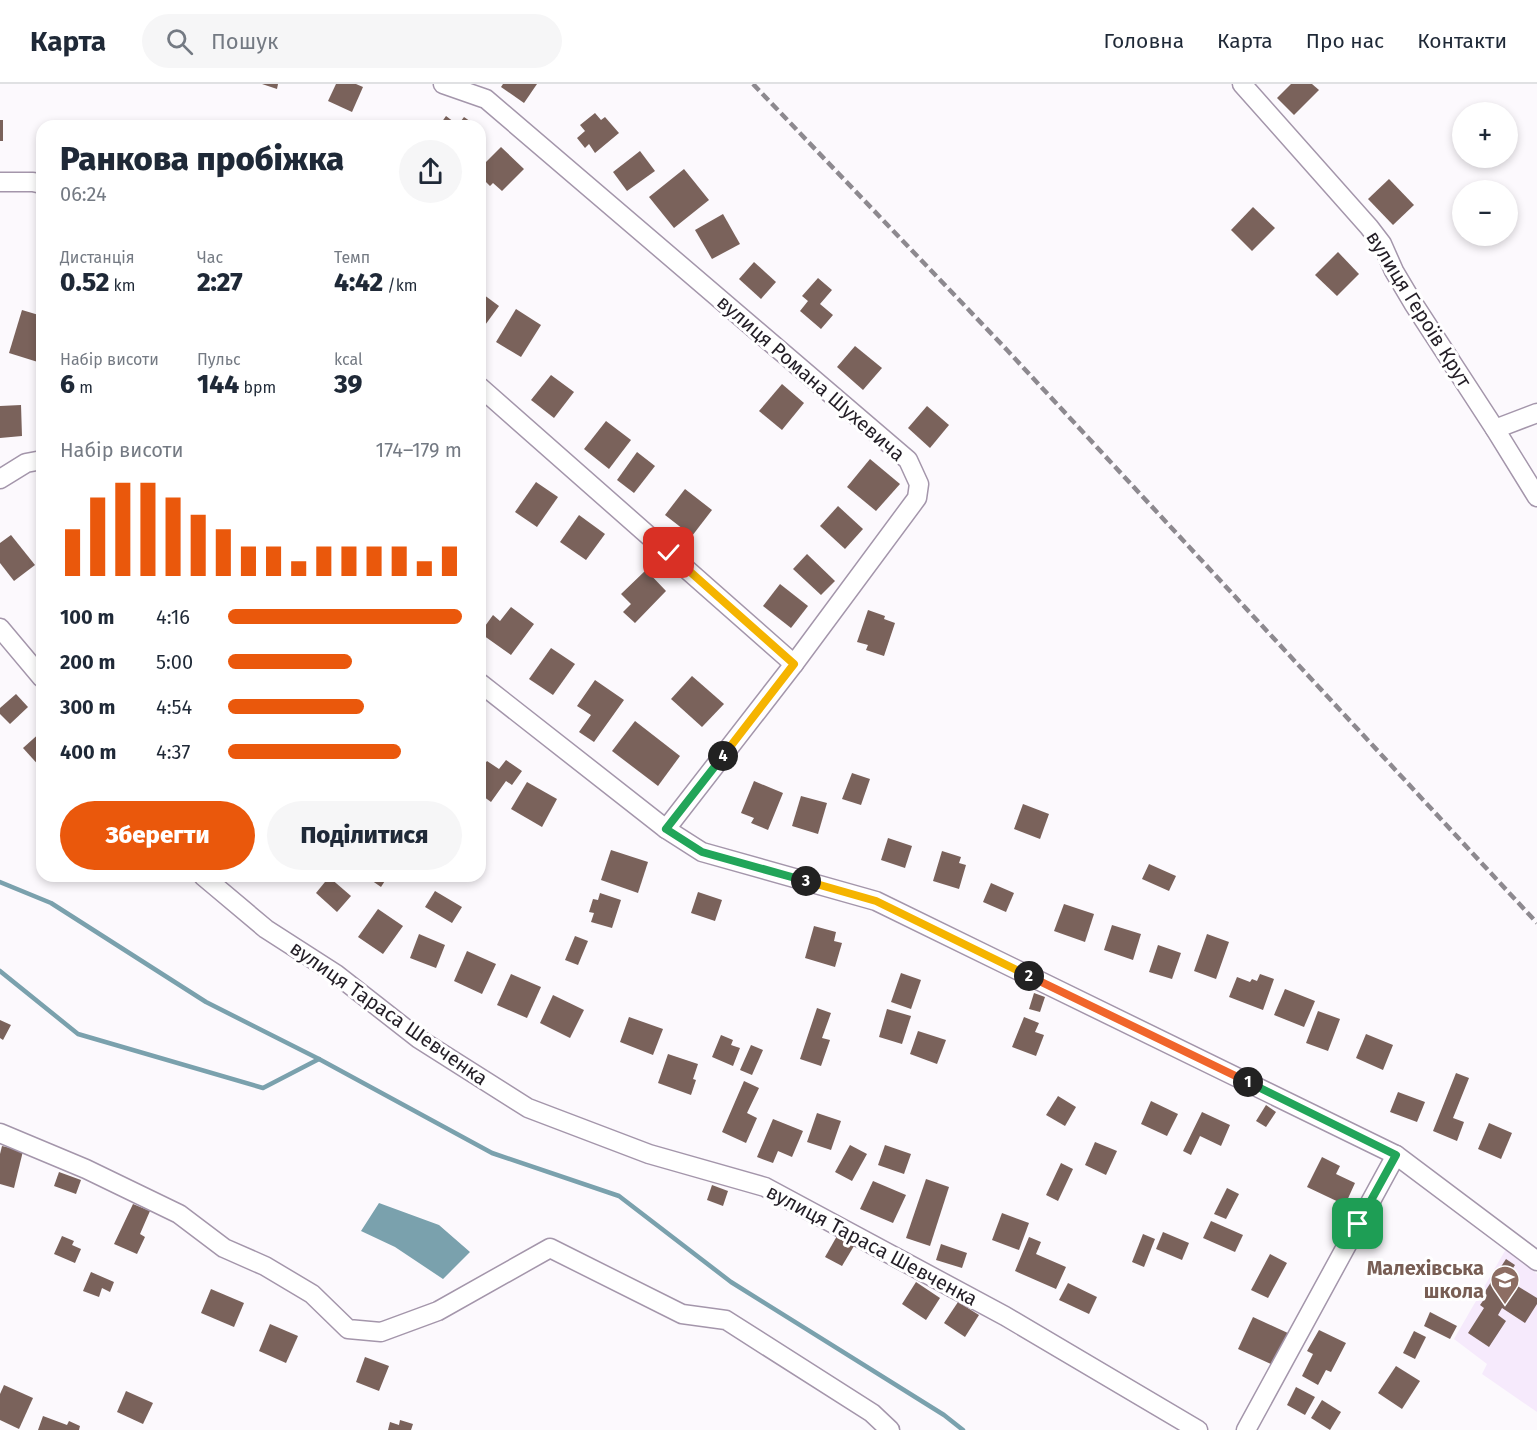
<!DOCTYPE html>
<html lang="uk">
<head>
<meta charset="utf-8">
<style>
	body { margin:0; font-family:"Fira Sans",sans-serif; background:#f6f6f7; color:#1f2937; height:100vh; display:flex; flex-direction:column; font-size:22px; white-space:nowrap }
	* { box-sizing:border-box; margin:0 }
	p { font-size:20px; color:#747a83 }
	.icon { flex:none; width:33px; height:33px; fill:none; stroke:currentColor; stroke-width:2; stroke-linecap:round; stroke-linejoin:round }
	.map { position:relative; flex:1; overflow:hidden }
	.details { position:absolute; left:36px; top:36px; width:450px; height:762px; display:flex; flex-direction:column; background:#fff; border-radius:18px; box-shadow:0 3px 9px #0003 }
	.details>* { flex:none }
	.fabs { position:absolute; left:1452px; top:18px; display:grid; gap:12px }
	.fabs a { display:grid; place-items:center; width:66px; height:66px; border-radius:50%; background:#fff; box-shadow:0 3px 9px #0003; font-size:30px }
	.pin { position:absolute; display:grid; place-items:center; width:51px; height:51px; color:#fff; margin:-26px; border-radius:12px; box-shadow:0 3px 9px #0006 }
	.km { position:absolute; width:30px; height:30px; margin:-15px; border-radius:50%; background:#222; color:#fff; font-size:16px; line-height:30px; text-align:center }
	.round { display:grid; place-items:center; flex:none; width:63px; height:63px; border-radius:32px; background:#f6f6f7 }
	.headline { display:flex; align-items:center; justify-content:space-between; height:102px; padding:0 24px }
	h1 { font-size:33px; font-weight:800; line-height:45px }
	.figures { display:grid; grid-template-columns:repeat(3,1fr); gap:9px; height:102px; padding:6px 24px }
	.figures div { display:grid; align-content:center }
	.figures b { font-size:26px; font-weight:800 }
	.figures small { font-size:16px; font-weight:400 }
	.figures p { font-size:16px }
	.chart { height:168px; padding:12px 24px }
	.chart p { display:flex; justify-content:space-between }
	.chart svg { width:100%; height:108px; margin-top:6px; stroke:#ea580c; stroke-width:6 }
	.cta { display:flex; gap:12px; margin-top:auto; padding:12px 24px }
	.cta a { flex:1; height:69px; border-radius:36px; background:#ea580c; color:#fff; font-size:24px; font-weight:800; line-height:69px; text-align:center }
	.cta a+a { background:#f6f6f7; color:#1f2937 }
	ul { padding:0 24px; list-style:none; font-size:20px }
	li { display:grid; grid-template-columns:96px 72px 1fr; align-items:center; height:45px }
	li i { height:15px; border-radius:8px; background:#ea580c }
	header { display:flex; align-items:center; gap:36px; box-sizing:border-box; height:84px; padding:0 30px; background:#fff; border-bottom:2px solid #e0e1e3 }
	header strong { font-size:28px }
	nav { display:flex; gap:33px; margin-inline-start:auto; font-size:21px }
	.search { width:420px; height:54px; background:#f6f6f7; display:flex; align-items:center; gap:15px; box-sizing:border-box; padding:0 21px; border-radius:33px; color:#747a83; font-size:22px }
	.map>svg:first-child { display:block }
</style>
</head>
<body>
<header>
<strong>Карта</strong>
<div class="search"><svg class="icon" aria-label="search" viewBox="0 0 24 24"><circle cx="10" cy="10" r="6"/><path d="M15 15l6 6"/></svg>Пошук</div>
<nav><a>Головна</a><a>Карта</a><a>Про нас</a><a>Контакти</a></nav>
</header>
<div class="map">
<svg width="1537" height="1346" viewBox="0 0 1537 1346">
	<rect width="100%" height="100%" fill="#fcf9fd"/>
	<!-- built -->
	<path fill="#f6eafc" d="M1506,1165L1537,1190V1328L1482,1290L1487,1280L1454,1255Z"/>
	<!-- water -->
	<path fill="#7aa1ad" d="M379,1119L439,1141L470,1168L443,1195L395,1163L361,1147Z"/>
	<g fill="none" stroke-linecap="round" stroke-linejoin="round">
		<!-- stream -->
		<g stroke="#7aa1ad" stroke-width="4.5">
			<path d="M0,798L51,819L206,918L319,975"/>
			<path d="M0,887L78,950L263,1004L319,975L492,1069L619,1112L731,1198L944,1331L963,1346"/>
		</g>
	</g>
	<!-- building -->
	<g fill="#7a625b">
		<path d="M262,0H278L277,5Z"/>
		<path d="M336,0H356L363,3L352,28L328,17Z"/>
		<path d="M503,0H537L524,19L501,3Z"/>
		<path d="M1291,0H1312L1319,6L1294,31L1277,14Z"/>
		<path d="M595,29L601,36L605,33L619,49L595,69L589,60L585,64L577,54L585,47L580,41Z"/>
		<path d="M446,32L458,41L464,33L477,42H439Z"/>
		<rect x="0" y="36" width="3" height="21"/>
		<path d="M501,63L524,85L502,107L493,99L490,102L480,92V84Z"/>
		<path d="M640,67L655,87L627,107L613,88Z"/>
		<path d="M684,85L709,116L674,144L649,113Z"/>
		<path d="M1389,95L1414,121L1393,141L1368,115Z"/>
		<path d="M1253,123L1275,144L1252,167L1231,146Z"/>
		<path d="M723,130L740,160L712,175L695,146Z"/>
		<path d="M1338,168L1359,190L1337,212L1315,191Z"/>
		<path d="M754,178L776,198L761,215L739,195Z"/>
		<path d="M818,194L832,206L820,220L833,231L821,245L800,227L808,217L802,212Z"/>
		<path d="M480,208L499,222L480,248Z"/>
		<path d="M516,225L541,241L521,273L496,258Z"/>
		<path d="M22,226L42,232V275L41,279L9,269Z"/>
		<path d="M855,262L882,284L863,306L837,283Z"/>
		<path d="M551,291L574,308L554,334L531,316Z"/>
		<path d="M782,300L804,319L782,346L759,327Z"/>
		<path d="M21,321L22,352L0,354V322Z"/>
		<path d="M927,322L949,341L930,364L908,344Z"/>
		<path d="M606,337L631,356L609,385L584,365Z"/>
		<path d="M637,368L655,382L634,409L617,396Z"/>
		<path d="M870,375L900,400L876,427L847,403Z"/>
		<path d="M536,398L558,413L537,443L515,428Z"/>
		<path d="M685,405L712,426L692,452L665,431Z"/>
		<path d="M838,422L863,445L845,465L820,442Z"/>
		<path d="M579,431L605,450L586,476L560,458Z"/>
		<path d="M11,451L35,481L14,497L0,479V459Z"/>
		<path d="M807,470L835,497L821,511L793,485Z"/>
		<path d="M646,486L666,507L635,539L623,528L631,520L621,510Z"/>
		<path d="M780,500L808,522L791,544L763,522Z"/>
		<path d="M511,523L534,540L511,571L480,549L493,531L500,537Z"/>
		<path d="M868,526L885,532L884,535L895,539L884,572L866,566L868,561L857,558Z"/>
		<path d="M551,564L575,580L553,611L529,595Z"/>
		<path d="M692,592L724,620L702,643L671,615Z"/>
		<path d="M595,596L624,616L594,658L579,648L591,631L577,622Z"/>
		<path d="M16,610L28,623L10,640L0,630V624Z"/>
		<path d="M635,637L680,672L658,702L612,667Z"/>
		<path d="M42,647V685L23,664Z"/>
		<path d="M506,676L522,687L512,701L506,697L491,718L480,710V686L487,677L499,685Z"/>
		<path d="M852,689L870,695L861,721L842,715Z"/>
		<path d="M754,697L783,709L768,746L751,739L754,734L741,729Z"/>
		<path d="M527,698L557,715L542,743L511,725Z"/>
		<path d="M801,712L827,719L818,750L792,742Z"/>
		<path d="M1023,720L1049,730L1040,755L1014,745Z"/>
		<path d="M888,754L912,762L905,784L881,776Z"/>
		<path d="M611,766L648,778L638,809L601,796Z"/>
		<path d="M942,767L961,773L959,779L966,781L959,805L933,797Z"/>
		<path d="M1149,780L1176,792L1169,807L1142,795Z"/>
		<path d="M369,792H388L381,803L368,794Z"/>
		<path d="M329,793L351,812L337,828L316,809Z"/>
		<path d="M991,799L1014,809L1006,828L983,818Z"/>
		<path d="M435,807L462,823L452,839L425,823Z"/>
		<path d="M698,808L722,816L715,837L691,829Z"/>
		<path d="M600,809L621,816L612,844L591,838L594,829L589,828L593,815L598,816Z"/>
		<path d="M1064,820L1094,830L1085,858L1054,847Z"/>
		<path d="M378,825L403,842L383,870L358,853Z"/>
		<path d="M1112,841L1141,850L1133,876L1104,866Z"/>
		<path d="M814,842L836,848L834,857L842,859L835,883L805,874Z"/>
		<path d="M419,850L445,861L436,884L410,874Z"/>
		<path d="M1207,850L1229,858L1216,895L1194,887Z"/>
		<path d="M575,852L588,857L578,881L565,876Z"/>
		<path d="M1158,861L1181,869L1172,895L1149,888Z"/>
		<path d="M467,867L496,880L482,910L454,897Z"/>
		<path d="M901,889L921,896L911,925L891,918Z"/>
		<path d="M511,890L541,903L527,934L497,921Z"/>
		<path d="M1260,890L1274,895L1263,926L1229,913L1237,893L1250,898L1252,895L1257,897Z"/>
		<path d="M1285,905L1315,917L1304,943L1274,931Z"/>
		<path d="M1034,909L1045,913L1040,928L1029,925Z"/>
		<path d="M553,911L584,926L570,954L540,939Z"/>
		<path d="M817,924L831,929L822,954L830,956L821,982L800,975Z"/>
		<path d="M887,925L911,932L902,960L879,953Z"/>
		<path d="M1318,927L1340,935L1328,967L1306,959Z"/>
		<path d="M629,933L663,945L653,971L620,958Z"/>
		<path d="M1024,933L1039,939L1035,948L1044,951L1036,972L1012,963Z"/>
		<path d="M0,936L11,941L3,956L0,954Z"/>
		<path d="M918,947L946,956L937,980L910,970Z"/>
		<path d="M1366,950L1393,961L1383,986L1356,974Z"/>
		<path d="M721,951L733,956L731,961L740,964L733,982L712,973Z"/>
		<path d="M751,961L763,966L752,991L740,986Z"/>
		<path d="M668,970L698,980L693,995L696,996L691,1011L658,999Z"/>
		<path d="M1456,989L1469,994L1453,1034L1464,1038L1457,1057L1433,1047Z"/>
		<path d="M744,997L759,1004L747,1029L757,1034L746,1059L722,1048Z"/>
		<path d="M1398,1008L1425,1018L1417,1038L1390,1028Z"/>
		<path d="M1058,1012L1076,1023L1065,1042L1046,1031Z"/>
		<path d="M1151,1017L1178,1030L1167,1052L1141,1040Z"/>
		<path d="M1266,1021L1276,1028L1266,1043L1256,1037Z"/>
		<path d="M1202,1028L1230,1041L1221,1062L1200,1052L1191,1071L1183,1067Z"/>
		<path d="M817,1029L841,1037L831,1066L807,1058Z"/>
		<path d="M773,1035L803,1047L792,1073L778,1067L773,1079L757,1073Z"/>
		<path d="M1489,1039L1512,1049L1501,1075L1478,1065Z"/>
		<path d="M1095,1058L1117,1067L1106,1091L1085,1081Z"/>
		<path d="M850,1061L867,1070L852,1097L835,1088Z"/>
		<path d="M885,1061L911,1070L904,1090L878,1081Z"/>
		<path d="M2,1062L23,1067L14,1104L0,1100V1070Z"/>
		<path d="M1322,1073L1340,1082L1336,1090L1355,1099L1345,1121L1307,1103Z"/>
		<path d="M1061,1079L1073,1085L1058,1117L1046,1111Z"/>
		<path d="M59,1088L81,1096L76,1110L54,1102Z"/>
		<path d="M926,1095L949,1103L930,1162L906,1154Z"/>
		<path d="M873,1097L906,1111L893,1139L860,1125Z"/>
		<path d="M712,1101L728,1107L723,1122L707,1116Z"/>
		<path d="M1227,1104L1239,1110L1226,1135L1214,1130Z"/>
		<path d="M133,1120L150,1127L140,1150L145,1153L137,1170L114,1160Z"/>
		<path d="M1002,1129L1029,1139L1019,1166L992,1156Z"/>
		<path d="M1211,1137L1243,1151L1235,1168L1203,1154Z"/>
		<path d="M1163,1148L1189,1159L1182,1176L1156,1165Z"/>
		<path d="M1143,1150L1155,1155L1144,1183L1132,1178Z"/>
		<path d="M62,1152L74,1157L72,1161L81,1165L75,1179L54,1170Z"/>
		<path d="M837,1152L854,1162L842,1182L825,1173Z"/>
		<path d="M1029,1153L1041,1158L1036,1170L1066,1183L1056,1205L1015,1187Z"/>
		<path d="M941,1160L967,1169L962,1184L936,1176Z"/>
		<path d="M1270,1170L1287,1179L1268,1214L1251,1206Z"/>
		<path d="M1506,1175L1515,1181L1506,1195L1537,1214V1220L1525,1239L1502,1224L1498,1231L1506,1237L1489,1263L1468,1249L1484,1224L1480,1221L1485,1214L1482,1212Z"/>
		<path d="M91,1188L114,1198L110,1208L102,1204L99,1213L83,1207Z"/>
		<path d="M916,1198L940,1214L926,1236L902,1220Z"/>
		<path d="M1068,1199L1097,1213L1089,1230L1059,1216Z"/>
		<path d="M211,1205L244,1219L234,1243L201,1229Z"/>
		<path d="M958,1218L979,1231L965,1253L944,1239Z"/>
		<path d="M1430,1228L1457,1242L1450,1255L1424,1242Z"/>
		<path d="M1253,1233L1290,1250L1275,1282L1238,1265Z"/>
		<path d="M270,1240L298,1252L286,1279L259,1267Z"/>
		<path d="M1319,1246L1346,1259L1331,1288L1326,1286L1318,1301L1302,1292L1313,1270L1307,1267Z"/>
		<path d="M1414,1247L1426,1253L1415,1275L1403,1269Z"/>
		<path d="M365,1273L389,1282L379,1307L356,1298Z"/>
		<path d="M1396,1282L1420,1297L1402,1325L1378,1309Z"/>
		<path d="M4,1301L33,1314L19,1345L0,1336V1310Z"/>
		<path d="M1296,1303L1315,1313L1305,1331L1287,1321Z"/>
		<path d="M126,1307L153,1319L143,1340L117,1328Z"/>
		<path d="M1322,1316L1341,1328L1330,1346L1311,1334Z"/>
		<path d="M43,1332L67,1341L69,1337L80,1342L79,1346H38Z"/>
		<path d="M400,1336L413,1340L411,1346H388L390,1338L399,1341Z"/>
	</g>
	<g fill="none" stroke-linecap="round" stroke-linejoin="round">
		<!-- minor casing -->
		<g stroke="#a496ab" stroke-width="21">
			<g id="minor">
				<path d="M443,0L486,15L908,376L919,400L917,414L794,580L666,745"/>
				<path d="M1242,0L1369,143L1382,160L1394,187L1413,219L1495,345L1537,413"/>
				<path d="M0,98H33L42,100"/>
				<path d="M480,303L794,580"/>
				<path d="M1495,345L1537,329"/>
				<path d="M0,395L26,379L42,376"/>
				<path d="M0,544L42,594"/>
				<path d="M480,599L666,745L702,768L876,817L1396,1071L1537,1177"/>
				<path d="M203,792L266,845L336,890L419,955L528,1024L649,1070L765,1103L1005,1232L1198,1346"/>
				<path d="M0,1049L86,1085L179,1130L224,1164L265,1182L312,1210L348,1245L381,1248L438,1227L550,1164L682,1230L726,1236L872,1329L890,1346"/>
				<path d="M1246,1346L1396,1071"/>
			</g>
		</g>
		<!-- minor -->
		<use href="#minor" stroke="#fff" stroke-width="18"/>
		<!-- rail -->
		<path stroke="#8d898f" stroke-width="4.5" stroke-dasharray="9 4.5" stroke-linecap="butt" d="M753,0L1007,266L1537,839"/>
	</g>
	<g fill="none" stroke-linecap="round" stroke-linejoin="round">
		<!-- split-1 casing -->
		<g stroke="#fff" stroke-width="12">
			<path id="split-1" d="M1248,998L1396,1071L1358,1140"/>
		</g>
		<!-- split-2 casing -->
		<g stroke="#fff" stroke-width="12">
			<path id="split-2" d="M1029,892L1248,998"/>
		</g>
		<!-- split-3 casing -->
		<g stroke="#fff" stroke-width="12">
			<path id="split-3" d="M806,797L876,817L1029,892"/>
		</g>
		<!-- split-4 casing -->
		<g stroke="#fff" stroke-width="12">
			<path id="split-4" d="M723,672L666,745L702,768L806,797"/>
		</g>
		<!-- split-5 casing -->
		<g stroke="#fff" stroke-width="12">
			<path id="split-5" d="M669,469L794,580L723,672"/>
		</g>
		<!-- split-1 -->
		<use href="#split-1" stroke="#22a559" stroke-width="8"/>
		<!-- split-2 -->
		<use href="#split-2" stroke="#f0652b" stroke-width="8"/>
		<!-- split-3 -->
		<use href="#split-3" stroke="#f5b400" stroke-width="8"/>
		<!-- split-4 -->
		<use href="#split-4" stroke="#22a559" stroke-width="8"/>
		<!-- split-5 -->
		<use href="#split-5" stroke="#f5b400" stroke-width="8"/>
	</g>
	<!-- icons -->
	<defs>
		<g id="school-pin" transform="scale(1.5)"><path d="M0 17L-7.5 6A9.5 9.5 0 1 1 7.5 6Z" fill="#8d6e63" stroke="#fff"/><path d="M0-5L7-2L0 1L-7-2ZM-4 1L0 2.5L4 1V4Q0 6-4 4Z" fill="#fff"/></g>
	</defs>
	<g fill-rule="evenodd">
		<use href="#school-pin" x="1505" y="1196"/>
	</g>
	<g text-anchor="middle" stroke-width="6" stroke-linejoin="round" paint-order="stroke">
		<!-- street labels -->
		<g font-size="20" fill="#231e26" stroke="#fff">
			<text transform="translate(1419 225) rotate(58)" y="7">вулиця Героїв Крут</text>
			<text transform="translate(811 294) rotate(41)" y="7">вулиця Романа Шухевича</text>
			<text transform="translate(389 929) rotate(35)" y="7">вулиця Тараса Шевченка</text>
			<text transform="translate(872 1161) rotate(28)" y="7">вулиця Тараса Шевченка</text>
		</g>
		<!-- education labels -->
		<g font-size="20" font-weight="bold" fill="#785e54" stroke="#fff" text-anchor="end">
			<text x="1484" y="1191">Малехівська<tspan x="1484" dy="23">школа</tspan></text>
		</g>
	</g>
</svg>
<div class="fabs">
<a>+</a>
<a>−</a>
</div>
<div class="pin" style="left:1358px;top:1140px;background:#1e9e55"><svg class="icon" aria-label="arrive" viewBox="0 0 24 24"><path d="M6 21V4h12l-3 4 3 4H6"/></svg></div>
<div class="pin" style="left:669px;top:469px;background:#d93025"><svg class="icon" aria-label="check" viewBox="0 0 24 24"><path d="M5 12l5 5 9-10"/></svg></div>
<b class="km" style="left:1248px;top:998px">1</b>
<b class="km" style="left:1029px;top:892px">2</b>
<b class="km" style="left:806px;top:797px">3</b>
<b class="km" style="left:723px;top:672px">4</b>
<section class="details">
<div class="headline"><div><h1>Ранкова пробіжка</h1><p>06:24</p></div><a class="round"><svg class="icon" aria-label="share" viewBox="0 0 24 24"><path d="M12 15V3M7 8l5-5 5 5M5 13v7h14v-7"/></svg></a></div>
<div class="figures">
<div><p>Дистанція</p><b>0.52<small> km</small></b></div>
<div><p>Час</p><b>2:27</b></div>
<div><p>Темп</p><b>4:42<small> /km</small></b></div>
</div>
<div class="figures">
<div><p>Набір висоти</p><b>6<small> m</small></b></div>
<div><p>Пульс</p><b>144<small> bpm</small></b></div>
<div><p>kcal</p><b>39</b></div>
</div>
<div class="chart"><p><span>Набір висоти</span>174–179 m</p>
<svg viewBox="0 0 160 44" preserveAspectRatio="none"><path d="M5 44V25M15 44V12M25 44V6M35 44V6M45 44V12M55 44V19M65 44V25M75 44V32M85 44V32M95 44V38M105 44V32M115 44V32M125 44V32M135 44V32M145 44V38M155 44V32"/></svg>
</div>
<ul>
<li><b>100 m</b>4:16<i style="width:100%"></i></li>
<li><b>200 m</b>5:00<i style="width:53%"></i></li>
<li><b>300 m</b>4:54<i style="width:58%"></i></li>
<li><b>400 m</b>4:37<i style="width:74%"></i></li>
</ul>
<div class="cta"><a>Зберегти</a><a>Поділитися</a></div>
</section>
</div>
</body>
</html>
